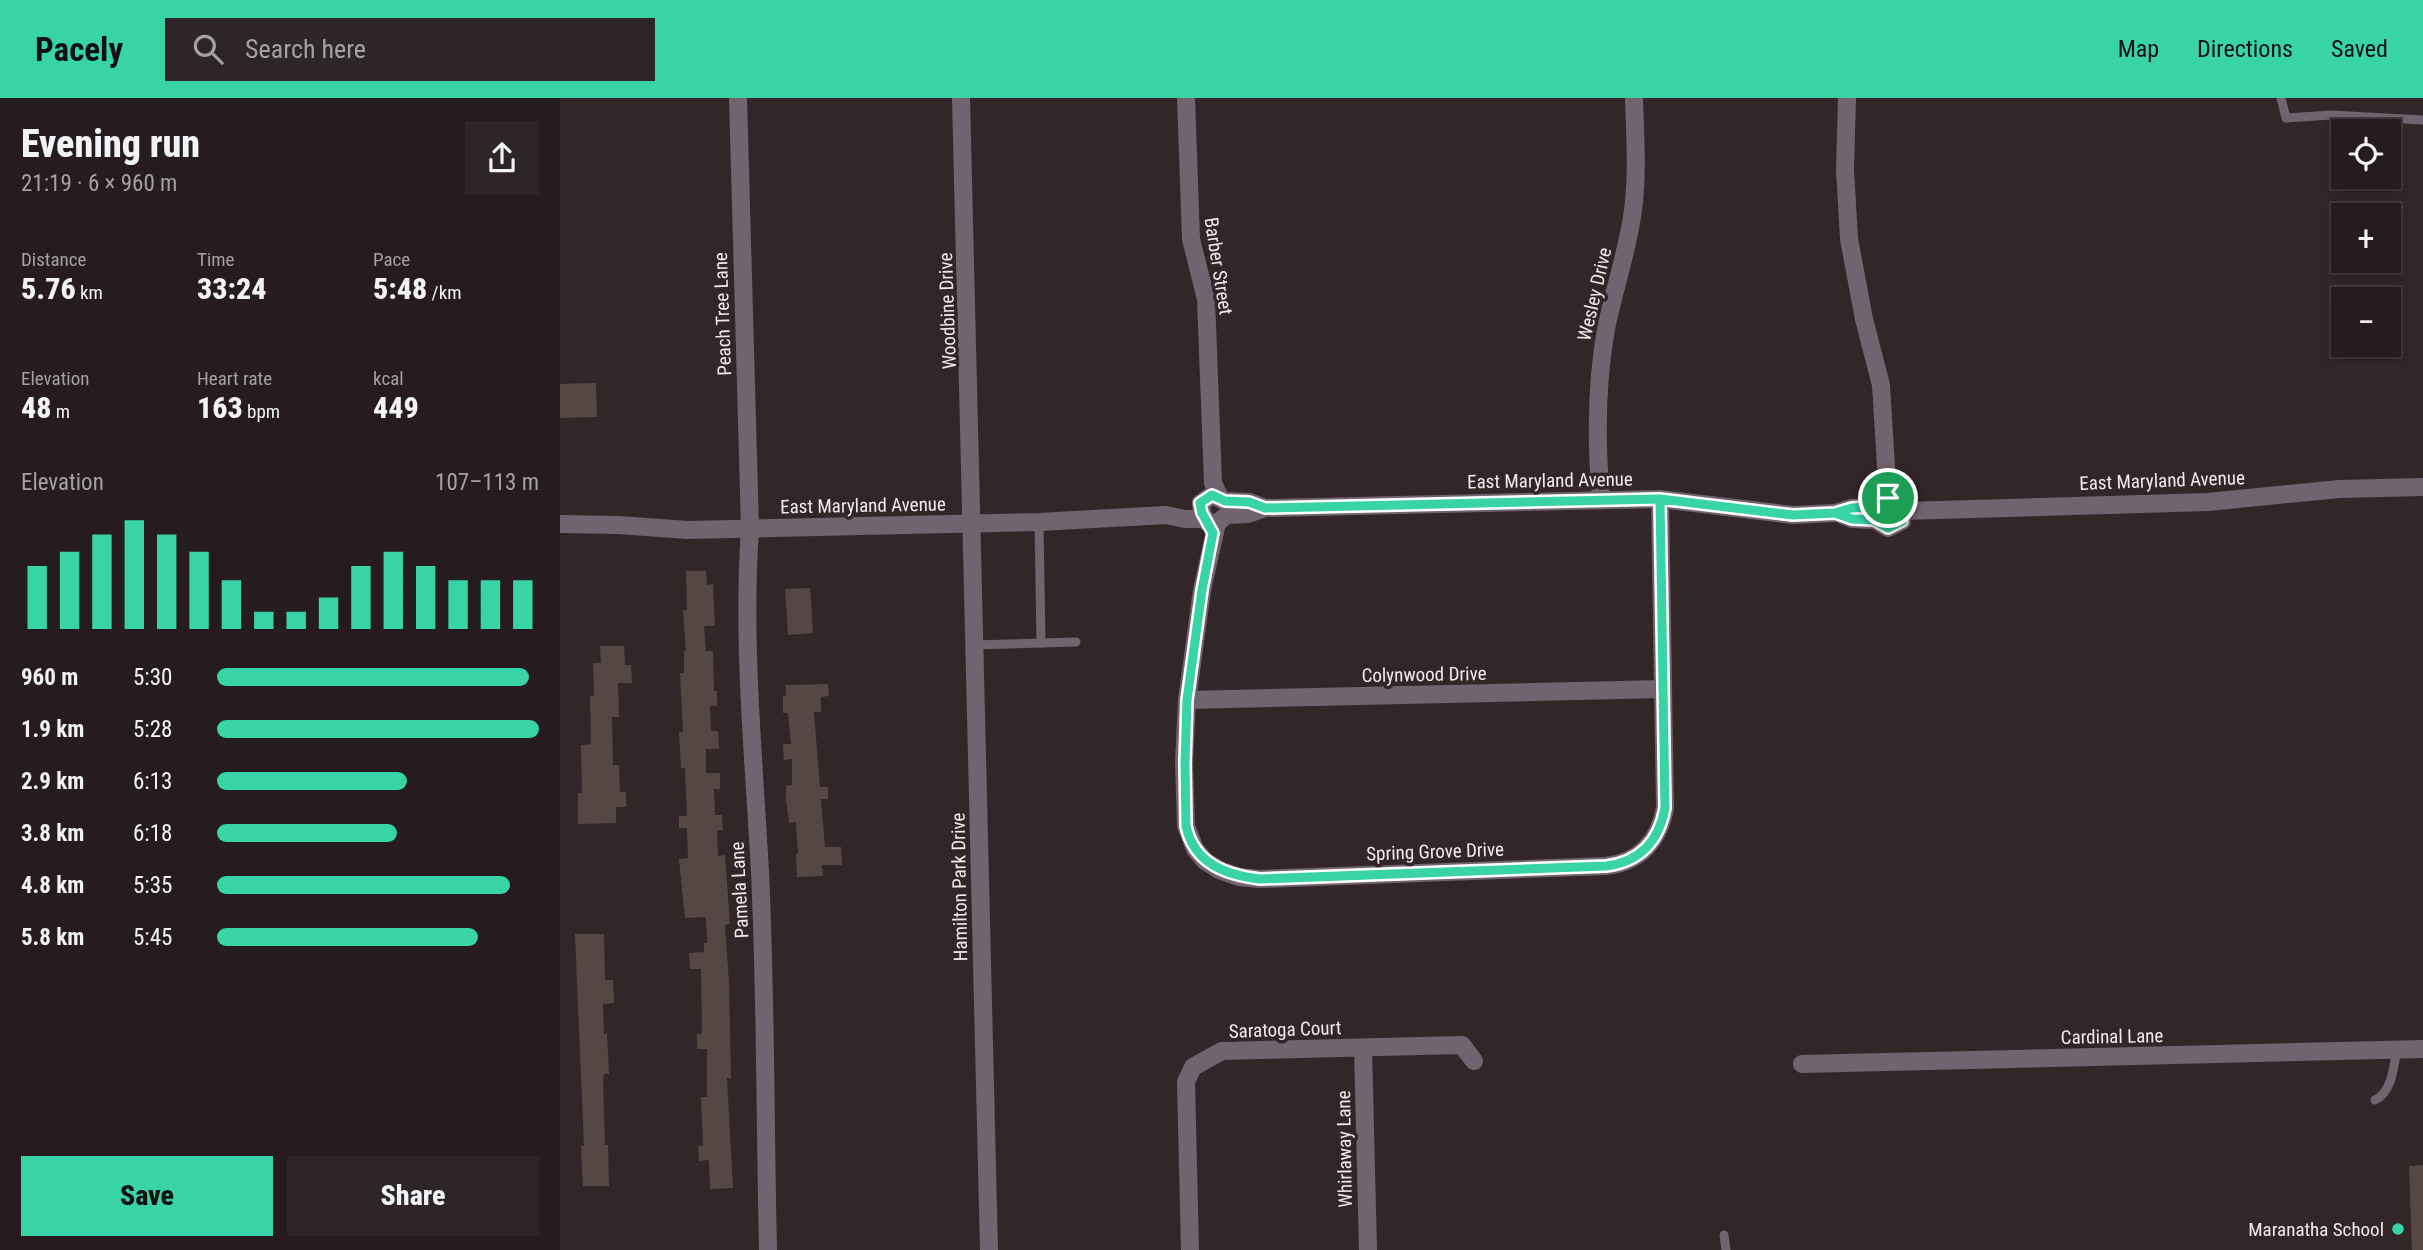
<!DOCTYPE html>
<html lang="en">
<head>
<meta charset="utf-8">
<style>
	body { margin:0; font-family:"Roboto Condensed",sans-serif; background:#2e2528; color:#f1f3f6; height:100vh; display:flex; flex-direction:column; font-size:26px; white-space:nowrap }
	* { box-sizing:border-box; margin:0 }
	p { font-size:23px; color:#a4a1a4 }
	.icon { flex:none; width:38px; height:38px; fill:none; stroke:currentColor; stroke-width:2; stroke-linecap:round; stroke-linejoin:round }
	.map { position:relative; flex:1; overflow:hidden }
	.panel { display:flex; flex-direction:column; background:#261c1f; width:560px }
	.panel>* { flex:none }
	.tools { position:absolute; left:1771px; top:21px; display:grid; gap:14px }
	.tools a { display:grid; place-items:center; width:70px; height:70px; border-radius:0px; background:#261c1f; box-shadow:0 4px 10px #0003,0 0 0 2px #423a3d; font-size:35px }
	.pin { position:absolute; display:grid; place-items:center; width:60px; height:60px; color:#fff; margin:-30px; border:4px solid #fff; border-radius:50%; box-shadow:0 2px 7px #0007 }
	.round { display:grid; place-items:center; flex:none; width:74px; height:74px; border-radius:0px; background:#2e2528 }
	.headline { display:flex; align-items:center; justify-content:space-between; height:119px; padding:0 21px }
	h1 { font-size:38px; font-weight:800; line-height:52px }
	.figures { display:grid; grid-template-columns:repeat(3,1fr); gap:10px; height:119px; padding:7px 21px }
	.figures div { display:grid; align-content:center }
	.figures b { font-size:30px; font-weight:800 }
	.figures small { font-size:19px; font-weight:400 }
	.figures p { font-size:19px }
	.chart { height:196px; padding:14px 21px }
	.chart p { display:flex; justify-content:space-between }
	.chart svg { width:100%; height:126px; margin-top:7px; stroke:#38d4a6; stroke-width:6 }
	.action { display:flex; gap:14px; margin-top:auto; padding:14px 21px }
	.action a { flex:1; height:80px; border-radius:0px; background:#38d4a6; color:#111; font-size:28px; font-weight:800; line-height:80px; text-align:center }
	.action a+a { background:#2e2528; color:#f1f3f6 }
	ul { padding:0 21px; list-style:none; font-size:23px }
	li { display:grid; grid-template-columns:112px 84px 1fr; align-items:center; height:52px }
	li i { height:18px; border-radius:9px; background:#38d4a6 }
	header { display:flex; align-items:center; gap:42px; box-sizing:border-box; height:98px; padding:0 35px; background:#38d4a6; color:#111 }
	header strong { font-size:33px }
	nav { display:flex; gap:38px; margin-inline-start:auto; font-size:24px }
	.search { width:490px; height:63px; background:#2e2528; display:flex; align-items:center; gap:18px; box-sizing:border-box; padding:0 24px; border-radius:0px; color:#a4a1a4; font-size:26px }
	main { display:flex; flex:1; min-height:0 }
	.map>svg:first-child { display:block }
</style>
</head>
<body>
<header>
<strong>Pacely</strong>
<div class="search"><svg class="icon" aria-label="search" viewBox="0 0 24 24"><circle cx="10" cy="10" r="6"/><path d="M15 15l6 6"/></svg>Search here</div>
<nav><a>Map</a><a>Directions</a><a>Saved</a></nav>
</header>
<main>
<section class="panel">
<div class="headline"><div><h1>Evening run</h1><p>21:19 · 6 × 960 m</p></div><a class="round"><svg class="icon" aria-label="share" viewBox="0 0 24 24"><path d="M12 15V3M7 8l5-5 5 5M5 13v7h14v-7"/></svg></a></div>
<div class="figures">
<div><p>Distance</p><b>5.76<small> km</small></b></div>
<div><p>Time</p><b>33:24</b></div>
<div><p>Pace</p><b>5:48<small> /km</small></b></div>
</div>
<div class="figures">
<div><p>Elevation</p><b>48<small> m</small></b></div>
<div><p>Heart rate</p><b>163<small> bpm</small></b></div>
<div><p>kcal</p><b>449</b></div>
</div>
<div class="chart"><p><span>Elevation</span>107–113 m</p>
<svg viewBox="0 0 160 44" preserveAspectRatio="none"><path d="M5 44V22M15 44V17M25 44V11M35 44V6M45 44V11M55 44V17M65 44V27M75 44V38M85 44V38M95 44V33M105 44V22M115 44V17M125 44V22M135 44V27M145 44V27M155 44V27"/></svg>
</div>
<ul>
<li><b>960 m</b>5:30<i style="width:97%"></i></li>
<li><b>1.9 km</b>5:28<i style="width:100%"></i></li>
<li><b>2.9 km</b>6:13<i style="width:59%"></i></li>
<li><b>3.8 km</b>6:18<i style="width:56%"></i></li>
<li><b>4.8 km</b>5:35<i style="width:91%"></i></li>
<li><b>5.8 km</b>5:45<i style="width:81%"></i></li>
</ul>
<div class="action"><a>Save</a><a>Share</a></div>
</section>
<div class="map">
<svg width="1863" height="1152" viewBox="0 0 1863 1152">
	<rect width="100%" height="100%" fill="#322629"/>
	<!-- building -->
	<g fill="#554844">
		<path d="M36,285L37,319L0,320V286Z"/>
		<path d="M126,473H146L147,487L153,486L155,528H144L146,553H153L154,593H157V608H150L151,633H158L159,651H146V675H160V691H154L155,717H162L163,732H157L158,758L165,757L170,826L165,827L169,885L171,980H167L173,1090L150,1091L149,1062L139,1063L138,1048H143L141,999H147V951H137V936H142L141,871H130L129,855L144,854V845H147L146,819L125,820L119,761L128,760L127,730H119V718H127L125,670H121L119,634H123L120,575H124V553H126L123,512H127Z"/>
		<path d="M250,490L253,535L228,537L225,491Z"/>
		<path d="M40,548H64L65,567H71L72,585H58L59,619H52L53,667H59L60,694H66V709H56V725L18,726V695H22L21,647L31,646L30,598H34L33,565H41Z"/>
		<path d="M268,586L269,598L261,599V614H254L260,689H268V701H261L265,749H281L282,767H262L263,778L237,779L236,756H238L236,724L229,725L226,702V688L232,687V661L224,662L223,646H231L228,615H223V598H226V587Z"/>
		<path d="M15,836H44L45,882H53L54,905L43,906L44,936L47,935L49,976H44L43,983L45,1047H48L49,1088H23L21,1048H24Z"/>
		<path d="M1863,1067V1152H1852L1849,1068Z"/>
	</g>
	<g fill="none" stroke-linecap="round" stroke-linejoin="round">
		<!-- service -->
		<g stroke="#72646f" stroke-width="9">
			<path d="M1721,0L1726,20L1771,17L1863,22"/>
			<path d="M479,424L481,545"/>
			<path d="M414,547L516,544"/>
			<path d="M1815,1002C1833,993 1833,969 1837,952"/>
			<path d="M1164,1137L1166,1152"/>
		</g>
		<!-- minor -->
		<g stroke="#72646f" stroke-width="18">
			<path d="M178,0L190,431C182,545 194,661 200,775C206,901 205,1026 208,1152"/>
			<path d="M401,0L429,1152"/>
			<path d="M626,0L631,141L646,201L653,385L660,400"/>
			<path d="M1287,0L1285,72L1289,141L1304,221L1321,287L1328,400"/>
			<path d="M1041,401C1036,344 1036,287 1046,231C1054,191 1068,152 1073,112C1078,75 1075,37 1074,0"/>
			<path d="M657,425L642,492L627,602L624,665L626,728L635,751L645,763L659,772L679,779L700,781L1046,768C1080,764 1099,743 1105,710L1100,401"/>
			<path d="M627,602L1101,591"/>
			<path d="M803,950L808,1152"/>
			<path d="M1242,966L1863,951"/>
			<path d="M630,1152L626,984L633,969L662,953L902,947L914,963"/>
		</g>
		<!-- tertiary -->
		<g stroke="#72646f" stroke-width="18">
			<path d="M705,410L689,404L665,403L652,397L641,405L642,415L647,424L657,425L667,417L688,416L705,410L1100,401L1233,417L1275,415L1292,410L1317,408"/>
			<path d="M1343,413L1648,404L1779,391L1863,389"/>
			<path d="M1282,417L1292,421L1315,422L1328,430L1342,423L1343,413L1335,401L1324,400L1313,414L1315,422"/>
			<path d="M0,426L58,427L128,432L479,424L606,417L625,421H645"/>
		</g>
	</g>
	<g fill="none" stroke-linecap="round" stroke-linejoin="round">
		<!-- route casing -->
		<g stroke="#fff" stroke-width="14">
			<path id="route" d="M1328,400H1324L1317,408L1292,410L1275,415L1233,417L1100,401L705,410L689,404L665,403L652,397L640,405L642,415L653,435L642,492L627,602L625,665L626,728C634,765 665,777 700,781L1046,768C1080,764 1099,743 1105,710L1100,401L1233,417L1275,415L1292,421L1314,422L1328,430L1342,423L1343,413L1335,401L1328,400"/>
		</g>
		<!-- route -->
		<use href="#route" stroke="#38d4a6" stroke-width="9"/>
	</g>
	<!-- markers -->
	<circle fill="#38d4a6" stroke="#322629" stroke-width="2.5" cx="1838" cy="1131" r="7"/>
	<g text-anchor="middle" stroke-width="7" stroke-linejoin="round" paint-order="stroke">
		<!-- street labels -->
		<g font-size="19" fill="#f2e9eb" stroke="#322629">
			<text transform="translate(659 168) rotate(81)" y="7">Barber Street</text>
			<text transform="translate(1034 196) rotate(-77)" y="7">Wesley Drive</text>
			<text transform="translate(387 213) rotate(-92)" y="7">Woodbine Drive</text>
			<text transform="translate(162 216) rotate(-92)" y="7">Peach Tree Lane</text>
			<text transform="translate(990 382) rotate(-1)" y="7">East Maryland Avenue</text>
			<text transform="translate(1602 382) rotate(-2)" y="7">East Maryland Avenue</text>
			<text transform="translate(303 407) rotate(-1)" y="7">East Maryland Avenue</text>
			<text transform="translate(864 576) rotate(-1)" y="7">Colynwood Drive</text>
			<text transform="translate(875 753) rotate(-2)" y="7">Spring Grove Drive</text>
			<text transform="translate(399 789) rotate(-91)" y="7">Hamilton Park Drive</text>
			<text transform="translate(179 792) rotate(-93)" y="7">Pamela Lane</text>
			<text transform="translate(725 931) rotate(-2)" y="7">Saratoga Court</text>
			<text transform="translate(1552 938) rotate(-1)" y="7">Cardinal Lane</text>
			<text transform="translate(784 1051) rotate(-91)" y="7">Whirlaway Lane</text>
		</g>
		<!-- poi labels -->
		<g font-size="19" fill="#f2e9eb" stroke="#322629" text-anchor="end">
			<text x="1824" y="1138">Maranatha School</text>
		</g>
	</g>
</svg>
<div class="tools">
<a><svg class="icon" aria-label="locate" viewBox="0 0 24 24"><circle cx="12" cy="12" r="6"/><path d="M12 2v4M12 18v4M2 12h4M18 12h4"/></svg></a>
<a>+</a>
<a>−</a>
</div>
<div class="pin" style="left:1328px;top:400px;background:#1e9e55"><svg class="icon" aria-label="arrive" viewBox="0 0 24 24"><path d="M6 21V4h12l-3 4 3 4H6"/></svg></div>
</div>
</main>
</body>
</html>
